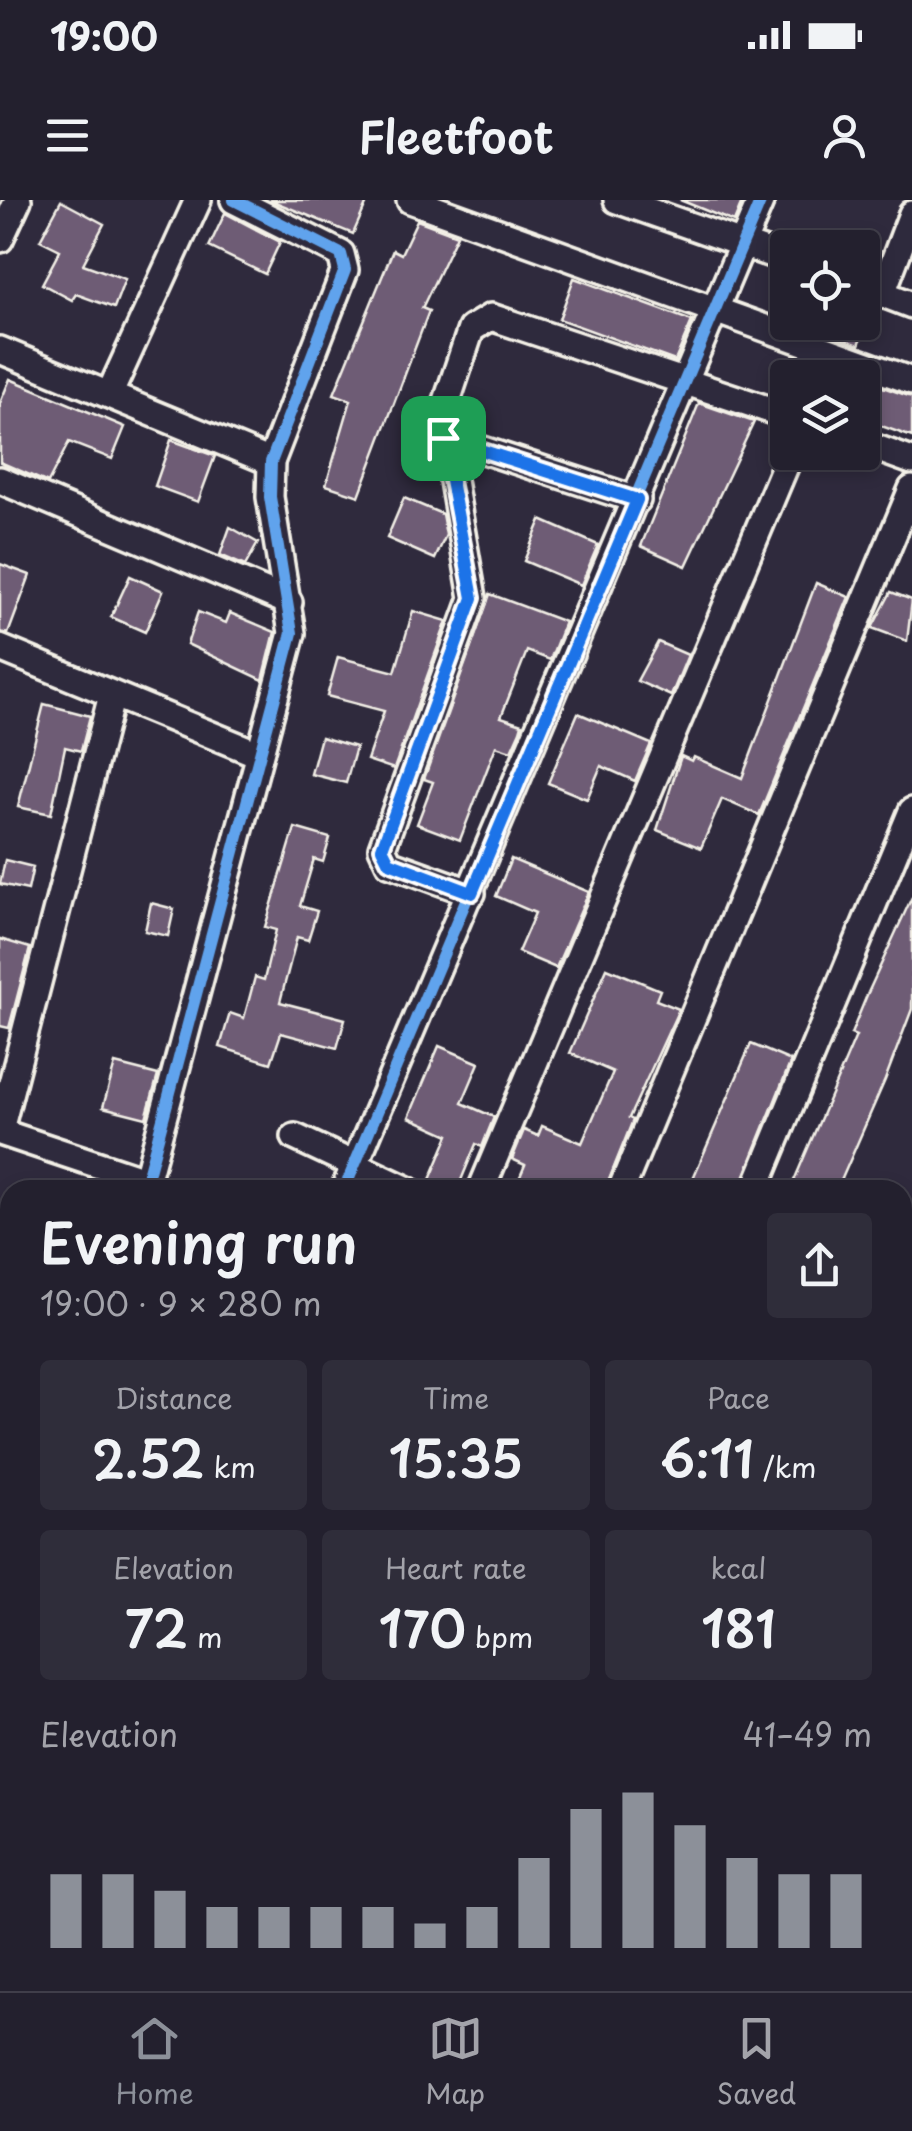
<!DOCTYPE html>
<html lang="en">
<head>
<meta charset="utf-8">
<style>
	body { margin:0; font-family:"Playpen Sans",sans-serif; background:#2f2d3a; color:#f1f3f6; height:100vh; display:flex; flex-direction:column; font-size:38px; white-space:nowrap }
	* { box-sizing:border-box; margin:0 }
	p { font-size:32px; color:#a3a3aa }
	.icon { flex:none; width:55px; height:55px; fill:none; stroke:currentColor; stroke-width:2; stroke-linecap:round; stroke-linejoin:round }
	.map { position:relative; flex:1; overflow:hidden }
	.details { position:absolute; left:0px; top:980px; width:912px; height:812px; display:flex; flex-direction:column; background:#23202e; border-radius:30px 30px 0 0; box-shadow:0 5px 15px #0003,0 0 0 2px #403e4a }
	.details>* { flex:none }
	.buttons { position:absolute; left:770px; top:30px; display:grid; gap:20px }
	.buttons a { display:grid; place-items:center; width:110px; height:110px; border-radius:10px; background:#23202e; box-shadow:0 5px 15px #0003,0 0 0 2px #403e4a; font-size:50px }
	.pin { position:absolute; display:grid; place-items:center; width:85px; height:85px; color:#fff; margin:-42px; border-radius:20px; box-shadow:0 5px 15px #0006 }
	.round { display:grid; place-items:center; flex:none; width:105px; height:105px; border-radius:10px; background:#2f2d3a }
	.headline { display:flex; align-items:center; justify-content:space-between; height:170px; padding:0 40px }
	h1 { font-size:55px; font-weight:600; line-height:75px }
	.metrics { display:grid; grid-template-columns:repeat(3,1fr); gap:15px; height:170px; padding:10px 40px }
	.metrics div { display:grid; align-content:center; border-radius:10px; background:#2f2d3a; text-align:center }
	.metrics b { font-size:50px; font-weight:600 }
	.metrics small { font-size:28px; font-weight:400 }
	.metrics p { font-size:28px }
	.chart { height:280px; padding:20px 40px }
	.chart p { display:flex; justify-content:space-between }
	.chart svg { width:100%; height:180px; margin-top:10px; stroke:#8c9099; stroke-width:6 }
	.status { display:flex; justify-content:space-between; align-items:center; height:70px; padding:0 50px; background:#23202e; direction:ltr }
	.status svg { height:28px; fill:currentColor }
	header { display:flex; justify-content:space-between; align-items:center; height:130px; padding:0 40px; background:#23202e; font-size:45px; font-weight:600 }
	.dock { display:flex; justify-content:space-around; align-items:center; height:140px; border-top:2px solid #403e4a; background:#23202e; font-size:28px; color:#a3a3aa }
	.dock a { display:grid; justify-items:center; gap:5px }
	.dock .current { color:#8c9099 }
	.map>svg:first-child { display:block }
</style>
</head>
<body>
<div class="status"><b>19:00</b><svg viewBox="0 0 49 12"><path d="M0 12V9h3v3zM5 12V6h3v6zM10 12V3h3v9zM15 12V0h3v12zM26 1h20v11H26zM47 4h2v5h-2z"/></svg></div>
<header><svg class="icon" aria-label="menu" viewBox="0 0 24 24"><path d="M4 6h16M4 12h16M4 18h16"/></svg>Fleetfoot<svg class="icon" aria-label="person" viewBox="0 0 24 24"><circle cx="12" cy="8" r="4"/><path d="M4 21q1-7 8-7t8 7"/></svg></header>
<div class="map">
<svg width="912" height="1791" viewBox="0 0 912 1791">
	<rect width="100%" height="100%" fill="#2f2a3d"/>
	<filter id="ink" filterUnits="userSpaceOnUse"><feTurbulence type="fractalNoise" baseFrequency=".01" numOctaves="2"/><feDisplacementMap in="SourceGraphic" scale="20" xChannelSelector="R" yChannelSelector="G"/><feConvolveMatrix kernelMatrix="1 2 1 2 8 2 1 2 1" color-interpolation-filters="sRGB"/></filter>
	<g filter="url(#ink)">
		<!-- green -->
		<g fill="#596b64" stroke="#a6aea6" stroke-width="2.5">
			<path d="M0,1078L10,1081V1782L715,1783L712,1791H0Z"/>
			<path d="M902,1481L912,1485V1651L903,1647Z"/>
		</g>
		<!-- building -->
		<g fill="#6e5b75" stroke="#f4f1e8" stroke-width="2.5">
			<path d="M270,0H368L353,34Z"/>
			<path d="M680,0H743L734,22Z"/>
			<path d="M61,1L104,24L83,64L125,79L114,108L76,94L72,100L42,84L60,50L40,40Z"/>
			<path d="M225,13L280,42L265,74L209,47Z"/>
			<path d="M417,20L457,35L422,108L429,111L359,296L326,285L351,200L334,194L393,50L401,54Z"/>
			<path d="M574,78L692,121L675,161L559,119Z"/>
			<path d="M828,122H867L859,145L825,132Z"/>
			<path d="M10,179L125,227L112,259L69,242L48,283L0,262V203Z"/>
			<path d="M862,180L912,197V237L862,219Z"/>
			<path d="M699,203L754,222L686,366L641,346Z"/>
			<path d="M171,240L215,256L198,302L155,286Z"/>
			<path d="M404,298L442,314L446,335L435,359L387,338Z"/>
			<path d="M541,320L598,345L581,385L524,361Z"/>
			<path d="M230,327L258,343L245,366L220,355Z"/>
			<path d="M0,364L30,375L8,434L0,432Z"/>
			<path d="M130,376L163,391L145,432L111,417Z"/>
			<path d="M816,383L849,397L759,615L722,599L701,648L657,630L681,556L692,561L694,557L742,578Z"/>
			<path d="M891,392L912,400L907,441L872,428Z"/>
			<path d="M490,394L565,422L550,460L527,451L501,517L522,524L520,531L511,551L496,546L460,640L417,624L433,582L424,579Z"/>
			<path d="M413,411L447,421L394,569L367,560L384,511L327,496L338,457L395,472Z"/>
			<path d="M198,412L226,423L230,413L275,432L263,480L187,444Z"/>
			<path d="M658,442L688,455L671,496L637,481Z"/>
			<path d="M44,504L90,516L81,551L65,547L51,614L18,607Z"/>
			<path d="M578,513L651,544L635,581L601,566L587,599L548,583Z"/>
			<path d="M321,537L356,547L346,583L311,574Z"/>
			<path d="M295,628L330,638L323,662L314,659L300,706L317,711L308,740L297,737L280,802L345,819L337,848L281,833L271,863L220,847L230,813L244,818L255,777L264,780L276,730L265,727Z"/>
			<path d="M511,659L589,692L556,768L518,752L535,713L496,696Z"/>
			<path d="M5,660L33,667L28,690L0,684Z"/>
			<path d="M912,697V809L885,880L837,990H790L856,836L851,834L867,795Z"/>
			<path d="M151,703L174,709L168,736L145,731Z"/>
			<path d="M0,739L30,748L9,828L0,826Z"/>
			<path d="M607,768L660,790L656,800L679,809L629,918L633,920L605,990L569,980L565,990H544L519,979L525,965L512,959L524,930L538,936L542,926L582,943L613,872L570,853Z"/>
			<path d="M751,844L791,861L739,990H688Z"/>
			<path d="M439,846L479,863L462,903L494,917L482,947L476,944L457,990L429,982L449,935L409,917Z"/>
			<path d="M115,864L158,875L146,918L103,907Z"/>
		</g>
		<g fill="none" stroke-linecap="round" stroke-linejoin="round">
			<!-- service casing -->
			<g stroke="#f4f1e8" stroke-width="20">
				<path id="service" d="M880,1782L894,1791"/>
			</g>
			<!-- minor casing -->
			<g stroke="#f4f1e8" stroke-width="32">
				<g id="minor">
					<path d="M410,0L912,181"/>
					<path d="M617,0L788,60"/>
					<path d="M0,39L18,0"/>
					<path d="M862,86L912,105"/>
					<path d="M882,93L912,14"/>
					<path d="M0,150L271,262"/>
					<path d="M110,193L198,0"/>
					<path d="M443,237L637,300"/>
					<path d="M862,243L912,261"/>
					<path d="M0,280L289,402"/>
					<path d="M0,448L258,554"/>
					<path d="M472,693L389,663L382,648L473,398L442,216L471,129L491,117L788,216"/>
					<path d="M0,930L112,495"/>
					<path d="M0,932L147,981"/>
					<path d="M295,937L408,990"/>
					<path d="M144,990L292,433L270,297L271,262L345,70L341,54L234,0"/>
					<path d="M344,990L761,0"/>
					<path d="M481,990L791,252"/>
					<path d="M621,990L912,289"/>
					<path d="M755,990L912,611"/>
					<path d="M0,1093L10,1096"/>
					<path d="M902,1225L912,1230"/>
					<path d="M902,1481L912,1485"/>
				</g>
			</g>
			<!-- service -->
			<use href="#service" stroke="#2f2a3d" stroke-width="12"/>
			<!-- minor -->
			<use href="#minor" stroke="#2f2a3d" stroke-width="25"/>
			<!-- cycleway casing -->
			<g stroke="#2f2a3d" stroke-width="19">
				<g id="cycleway">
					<path d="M144,990L292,433L270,297L271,262L345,70L341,54L234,0"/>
					<path d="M344,990L761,0"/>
				</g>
			</g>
			<!-- cycleway -->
			<use href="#cycleway" stroke="#60a3ed" stroke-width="12"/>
		</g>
	</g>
	<g fill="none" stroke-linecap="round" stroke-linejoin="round" filter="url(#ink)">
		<!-- route casing -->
		<g stroke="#fff" stroke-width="20">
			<path id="route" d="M443,238L637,300L472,693L389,662L382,648L473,398Z"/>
		</g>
		<!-- route -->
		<use href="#route" stroke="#1a73e8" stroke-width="12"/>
	</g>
</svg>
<div class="buttons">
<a><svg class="icon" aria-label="locate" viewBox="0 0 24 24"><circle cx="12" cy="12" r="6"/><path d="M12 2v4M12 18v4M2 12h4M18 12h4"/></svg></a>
<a><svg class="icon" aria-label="layers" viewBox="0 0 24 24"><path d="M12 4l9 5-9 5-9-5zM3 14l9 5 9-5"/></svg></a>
</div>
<div class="pin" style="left:443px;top:238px;background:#1e9e55"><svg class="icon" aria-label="arrive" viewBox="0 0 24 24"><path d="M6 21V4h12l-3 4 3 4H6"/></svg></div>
<section class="details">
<div class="headline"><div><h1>Evening run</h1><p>19:00 · 9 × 280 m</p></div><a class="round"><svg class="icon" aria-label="share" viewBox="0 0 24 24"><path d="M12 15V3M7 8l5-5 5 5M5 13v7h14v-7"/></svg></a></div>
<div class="metrics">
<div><p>Distance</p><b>2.52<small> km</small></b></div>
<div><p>Time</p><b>15:35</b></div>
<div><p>Pace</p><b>6:11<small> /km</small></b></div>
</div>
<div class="metrics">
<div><p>Elevation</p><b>72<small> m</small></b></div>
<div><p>Heart rate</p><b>170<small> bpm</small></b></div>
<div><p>kcal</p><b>181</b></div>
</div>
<div class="chart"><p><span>Elevation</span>41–49 m</p>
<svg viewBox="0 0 160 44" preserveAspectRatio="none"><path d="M5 44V26M15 44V26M25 44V30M35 44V34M45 44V34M55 44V34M65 44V34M75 44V38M85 44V34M95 44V22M105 44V10M115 44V6M125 44V14M135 44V22M145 44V26M155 44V26"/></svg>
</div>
</section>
</div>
<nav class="dock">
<a class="current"><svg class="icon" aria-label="home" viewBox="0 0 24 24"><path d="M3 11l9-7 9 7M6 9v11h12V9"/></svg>Home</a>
<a><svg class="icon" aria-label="map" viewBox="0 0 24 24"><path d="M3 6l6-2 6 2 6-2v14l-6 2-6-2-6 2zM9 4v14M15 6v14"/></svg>Map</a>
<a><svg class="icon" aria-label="saved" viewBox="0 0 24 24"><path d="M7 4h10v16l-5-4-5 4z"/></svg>Saved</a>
</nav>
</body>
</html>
